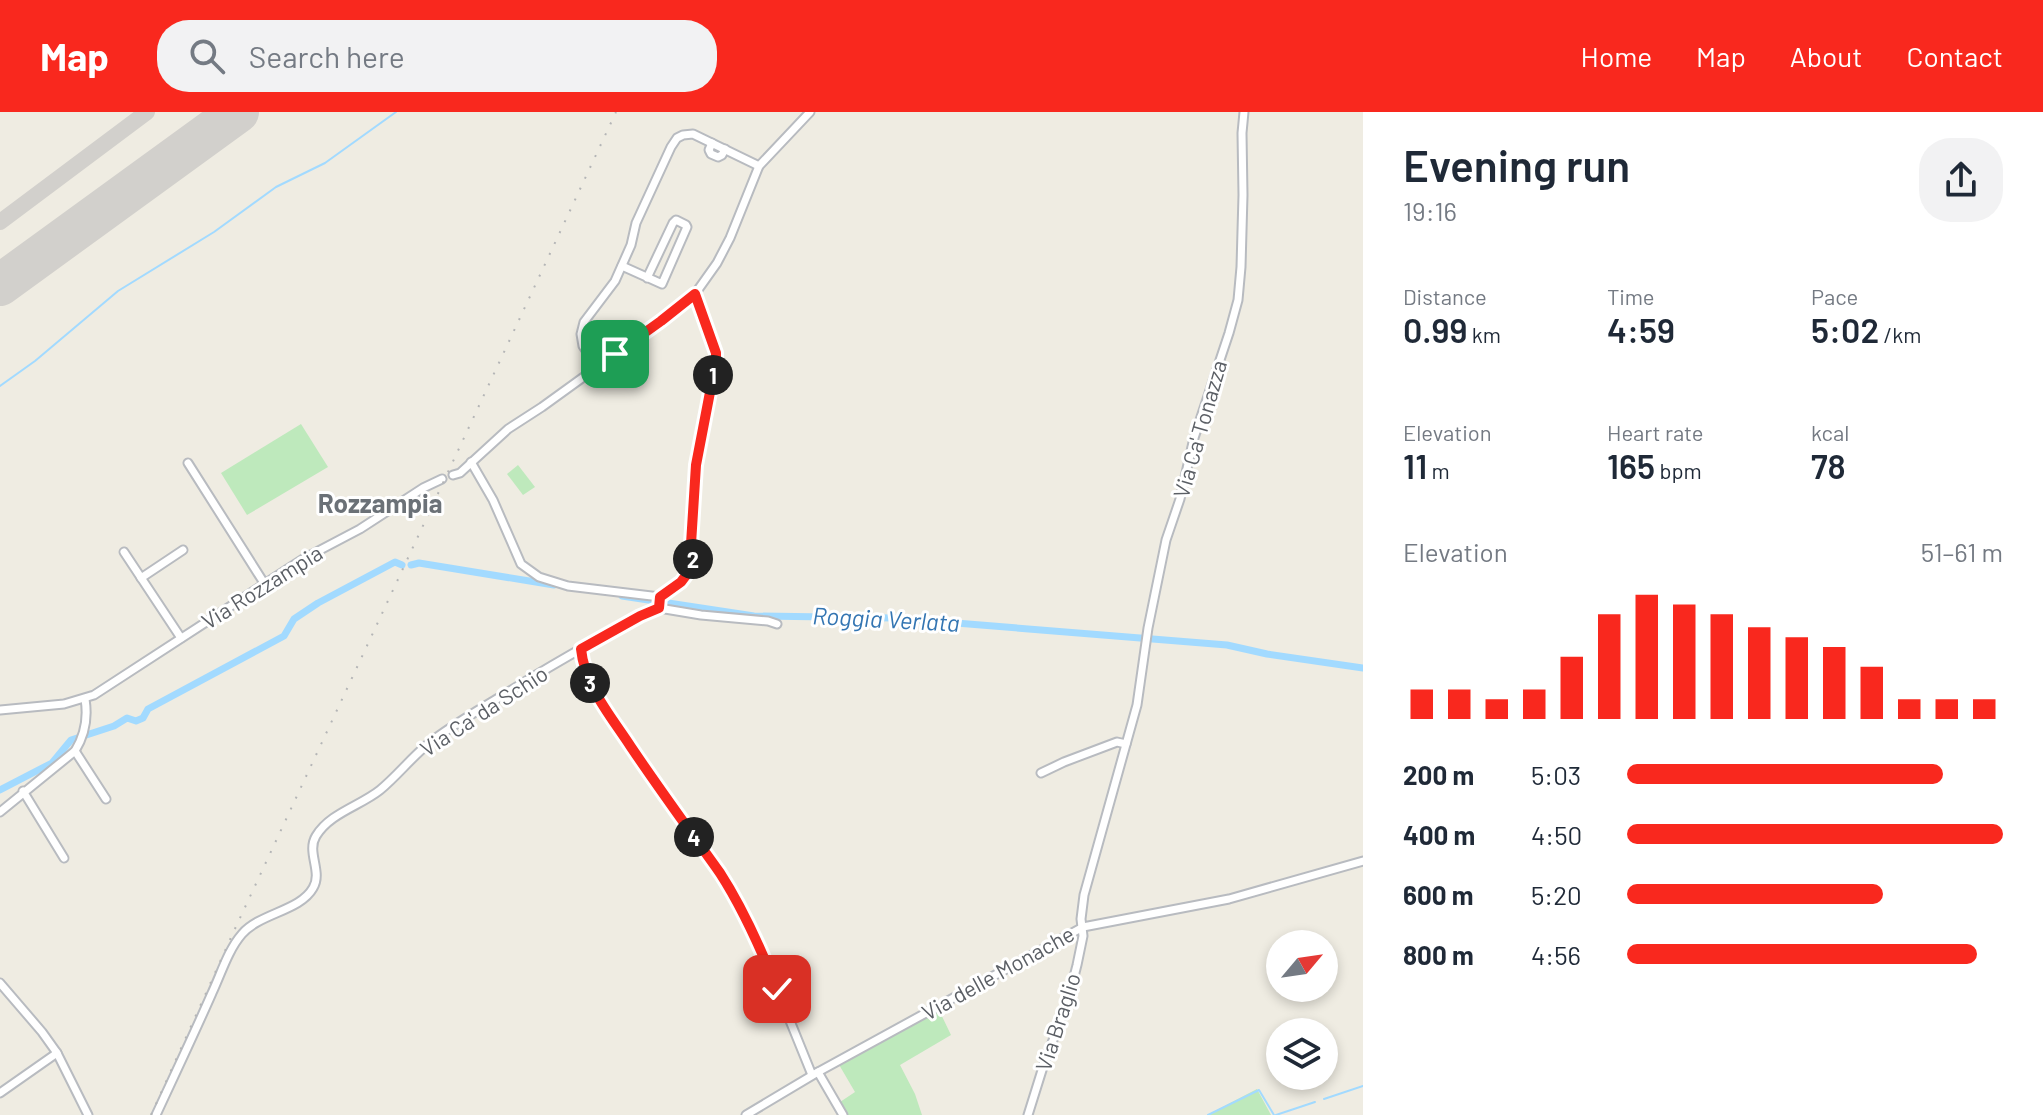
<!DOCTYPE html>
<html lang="en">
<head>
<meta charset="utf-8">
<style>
	body { margin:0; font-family:Barlow,sans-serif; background:#f2f2f3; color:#1f2937; height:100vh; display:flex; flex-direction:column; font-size:30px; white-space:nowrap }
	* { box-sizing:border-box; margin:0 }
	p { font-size:26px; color:#747a83 }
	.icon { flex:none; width:44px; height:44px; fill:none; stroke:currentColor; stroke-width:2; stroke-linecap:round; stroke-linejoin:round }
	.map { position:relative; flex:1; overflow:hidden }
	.sheet { display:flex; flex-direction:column; background:#fff; width:680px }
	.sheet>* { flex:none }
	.needle { width:52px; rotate:61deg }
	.buttons { position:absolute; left:1266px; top:818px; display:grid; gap:16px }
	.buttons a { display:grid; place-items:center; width:72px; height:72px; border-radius:50%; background:#fff; box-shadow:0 4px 12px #0003; font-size:40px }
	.pin { position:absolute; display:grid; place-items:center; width:68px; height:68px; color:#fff; margin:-34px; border-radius:16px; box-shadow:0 4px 12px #0006 }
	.km { position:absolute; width:40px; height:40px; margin:-20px; border-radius:50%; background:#222; color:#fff; font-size:22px; line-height:40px; text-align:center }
	.round { display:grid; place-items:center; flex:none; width:84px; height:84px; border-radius:32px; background:#f2f2f3 }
	.head { display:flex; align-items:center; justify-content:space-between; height:136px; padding:0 40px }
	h1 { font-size:44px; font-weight:600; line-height:60px }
	.figures { display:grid; grid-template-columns:repeat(3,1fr); gap:12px; height:136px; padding:8px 40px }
	.figures div { display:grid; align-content:center }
	.figures b { font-size:34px; font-weight:600 }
	.figures small { font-size:22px; font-weight:400 }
	.figures p { font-size:22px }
	.chart { height:224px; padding:16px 40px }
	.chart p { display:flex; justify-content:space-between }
	.chart svg { width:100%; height:144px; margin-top:8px; stroke:#f9281e; stroke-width:6 }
	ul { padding:0 40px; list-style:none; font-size:26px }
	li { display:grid; grid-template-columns:128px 96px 1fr; align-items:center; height:60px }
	li i { height:20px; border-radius:10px; background:#f9281e }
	header { display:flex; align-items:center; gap:48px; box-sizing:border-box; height:112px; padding:0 40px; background:#f9281e; color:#fff }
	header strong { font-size:38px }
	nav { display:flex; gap:44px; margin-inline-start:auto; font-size:28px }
	.search { width:560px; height:72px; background:#f2f2f3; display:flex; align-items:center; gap:20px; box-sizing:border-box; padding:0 28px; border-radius:32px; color:#747a83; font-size:30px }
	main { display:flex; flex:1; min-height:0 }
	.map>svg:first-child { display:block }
</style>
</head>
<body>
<header>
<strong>Map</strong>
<div class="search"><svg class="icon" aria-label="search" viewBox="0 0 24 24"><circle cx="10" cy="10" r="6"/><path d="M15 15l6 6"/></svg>Search here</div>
<nav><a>Home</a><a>Map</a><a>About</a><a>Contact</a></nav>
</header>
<main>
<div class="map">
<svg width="1363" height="1003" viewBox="0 0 1363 1003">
	<rect width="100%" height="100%" fill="#efece2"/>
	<!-- green -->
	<g fill="#bee9bc">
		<path d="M301,312L328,355L247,403L221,361Z"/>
		<path d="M518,353L535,375L523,383L507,362Z"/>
		<path d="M938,896L951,923L900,953L915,982L922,1003H847L840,990L855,980L838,951Z"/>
		<path d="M1257,977L1271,1003H1207Z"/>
	</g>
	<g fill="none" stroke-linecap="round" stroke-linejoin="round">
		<!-- stream -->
		<g stroke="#a2daff" stroke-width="2">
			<path d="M0,274L35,249L118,179L214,120L276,75L325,51L396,0"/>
			<path d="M29,899L42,914"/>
			<path d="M83,986L92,1003"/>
			<path d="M1324,987L1363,974"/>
			<path d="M1208,1003L1259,978L1274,1003"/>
			<path d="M1276,1003L1315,990"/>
		</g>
		<!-- canal -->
		<g stroke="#a2daff" stroke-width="7">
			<path d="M411,453L419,451L554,473"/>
			<path d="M622,484L754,504L894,506L1227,533L1267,542L1363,556"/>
			<path d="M0,678L52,651L71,628L114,614L127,606L136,609L143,606L148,597L284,524L294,507L318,491L395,450L402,453"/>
		</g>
		<!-- taxiway -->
		<g stroke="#d2d0cc" stroke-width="16">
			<path d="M0,110L147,0"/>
			<path d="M0,162L16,161"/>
		</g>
		<!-- runway -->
		<path stroke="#d2d0cc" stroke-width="42" d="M0,173L238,0"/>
		<!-- street casing -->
		<g stroke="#b8bbc0" stroke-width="11">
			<g id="street">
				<path d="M712,31L709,38L711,42L718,45L722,43L725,37"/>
				<path d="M622,154L662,172L687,115L686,113L676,108L673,111L647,166"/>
				<path d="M597,255L583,234L581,222L584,210L615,169L631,133L636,111L671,35L677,26L683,23L693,22L759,54"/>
				<path d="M471,350L493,388L521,452L539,465L568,474L660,485L681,470L693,448L691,432L696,353L716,249V241L695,182"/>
				<path d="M188,351L264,471"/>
				<path d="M453,363L460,361L508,317L542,295L661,209L695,182L717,151L730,126L759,54L810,0"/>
				<path d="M124,440L181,526"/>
				<path d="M141,466L183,438"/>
				<path d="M659,496L701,503L768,509L777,512"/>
				<path d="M581,537C586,576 613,608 634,640C676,701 722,759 756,825L812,963"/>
				<path d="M0,598L64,592L94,583L303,447L360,417L423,376L442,367"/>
				<path d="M75,639L106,687"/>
				<path d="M1041,661L1064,650L1117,630L1126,632"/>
				<path d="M23,679L64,746"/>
				<path d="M0,700L75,639C85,623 88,605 85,587"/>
				<path d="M0,871L42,920L57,941L0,981"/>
				<path d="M57,941L88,1003"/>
				<path d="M818,960L843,1003"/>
				<path d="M156,1003C175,962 194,922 212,881C221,862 228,838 242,822C260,801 300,799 313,776C323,760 306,740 316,724C330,701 360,694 380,678C397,664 411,646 428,632C452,613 479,598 505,582C555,551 606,521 659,496L660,485"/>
				<path d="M746,1003L818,960L1083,815L1229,787L1363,749"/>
				<path d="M1028,1003L1043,955L1068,888L1077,853L1083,824L1081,807L1084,783L1137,593L1148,516L1166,428L1180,387L1194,326L1229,221L1238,188L1241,155L1243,83L1242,21L1244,0"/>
			</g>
		</g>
		<!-- street -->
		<use href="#street" stroke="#fff" stroke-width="7"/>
		<!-- rail -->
		<path stroke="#b4b5b6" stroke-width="2" stroke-dasharray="2 10" stroke-linecap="butt" d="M151,1003L233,821L616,0"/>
	</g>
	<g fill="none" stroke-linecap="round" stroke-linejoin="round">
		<!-- route casing -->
		<g stroke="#fff" stroke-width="16">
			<path id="route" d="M615,242L661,209L695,182L716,241V249L696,353L691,432L693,448L687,462L681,470L660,485L659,496L640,504L581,537C585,575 611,604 631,635C660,678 690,719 720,761C744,798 761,837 777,877"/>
		</g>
		<!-- route -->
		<use href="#route" stroke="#f9281e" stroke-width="10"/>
	</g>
	<g text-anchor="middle" stroke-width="6" stroke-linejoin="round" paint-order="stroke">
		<!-- street labels -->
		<g font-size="22" fill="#5b5f65" stroke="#fff">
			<text transform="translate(1200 317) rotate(-74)" y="8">Via Ca' Tonazza</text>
			<text transform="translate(262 475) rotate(-32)" y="8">Via Rozzampia</text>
			<text transform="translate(484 599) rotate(-33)" y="8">Via Ca' da Schio</text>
			<text transform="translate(998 861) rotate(-29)" y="8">Via delle Monache</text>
			<text transform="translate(1058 910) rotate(-72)" y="8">Via Braglio</text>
		</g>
		<!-- water labels -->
		<g font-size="24" font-style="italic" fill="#3375b2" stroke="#fff">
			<text transform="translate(886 508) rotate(3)" y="8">Roggia Verlata</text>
		</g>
		<!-- quarter labels -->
		<g font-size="26" font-weight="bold" fill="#6b7177" stroke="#fff">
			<text x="380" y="401">Rozzampia</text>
		</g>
	</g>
</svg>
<div class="buttons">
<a><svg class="needle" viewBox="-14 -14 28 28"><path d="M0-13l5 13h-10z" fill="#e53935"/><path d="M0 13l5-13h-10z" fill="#747a83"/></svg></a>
<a><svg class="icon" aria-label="layers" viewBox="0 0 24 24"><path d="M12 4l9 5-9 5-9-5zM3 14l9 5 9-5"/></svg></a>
</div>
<div class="pin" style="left:615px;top:242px;background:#1e9e55"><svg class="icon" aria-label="arrive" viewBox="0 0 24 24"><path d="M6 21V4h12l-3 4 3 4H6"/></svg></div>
<div class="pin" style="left:777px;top:877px;background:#d93025"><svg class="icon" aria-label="check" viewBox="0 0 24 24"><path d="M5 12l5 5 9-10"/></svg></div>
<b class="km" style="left:713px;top:263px">1</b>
<b class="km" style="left:693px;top:447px">2</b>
<b class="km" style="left:590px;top:571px">3</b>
<b class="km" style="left:694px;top:725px">4</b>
</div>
<section class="sheet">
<div class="head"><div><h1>Evening run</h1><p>19:16</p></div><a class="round"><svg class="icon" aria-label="share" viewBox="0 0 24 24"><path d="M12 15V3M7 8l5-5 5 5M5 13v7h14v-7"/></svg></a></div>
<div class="figures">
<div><p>Distance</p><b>0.99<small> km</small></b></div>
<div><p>Time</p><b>4:59</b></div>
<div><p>Pace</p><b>5:02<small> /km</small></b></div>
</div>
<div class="figures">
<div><p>Elevation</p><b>11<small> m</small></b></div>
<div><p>Heart rate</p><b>165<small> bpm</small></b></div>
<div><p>kcal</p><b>78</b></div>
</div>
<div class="chart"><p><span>Elevation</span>51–61 m</p>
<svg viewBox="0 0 160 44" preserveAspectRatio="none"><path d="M5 44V35M15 44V35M25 44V38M35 44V35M45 44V25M55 44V12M65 44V6M75 44V9M85 44V12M95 44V16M105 44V19M115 44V22M125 44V28M135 44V38M145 44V38M155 44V38"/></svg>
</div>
<ul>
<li><b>200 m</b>5:03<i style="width:84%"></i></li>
<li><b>400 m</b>4:50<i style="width:100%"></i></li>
<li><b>600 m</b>5:20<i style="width:68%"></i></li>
<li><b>800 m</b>4:56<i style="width:93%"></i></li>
</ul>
</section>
</main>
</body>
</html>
